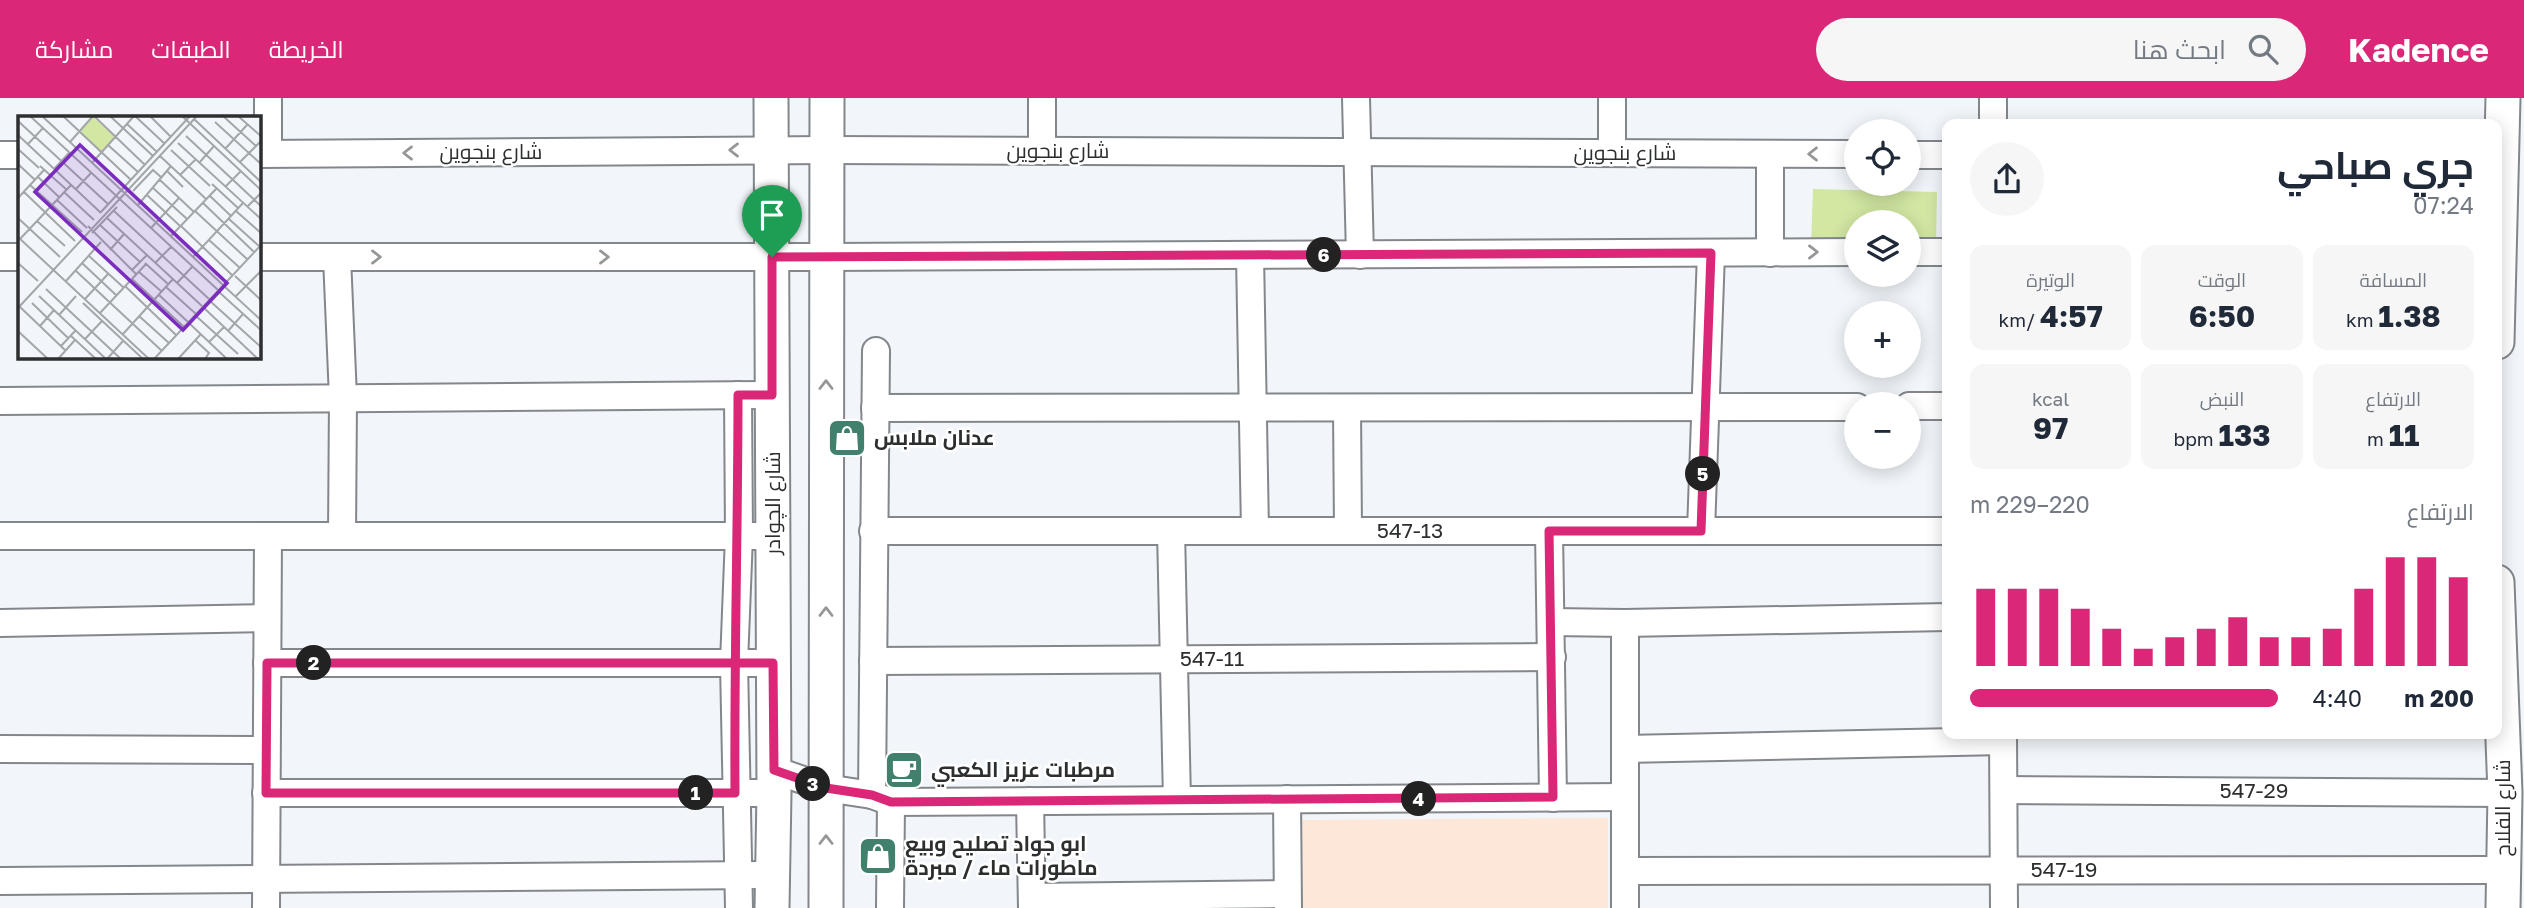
<!DOCTYPE html>
<html lang="ar">
<head>
<meta charset="utf-8">
<style>
	body { margin:0; font-family:"Golos Text",Cairo,sans-serif; background:#f6f6f7; color:#1f2937; direction:rtl; height:100vh; display:flex; flex-direction:column; font-size:26px; white-space:nowrap }
	* { box-sizing:border-box; margin:0 }
	p { font-size:23px; color:#747a83 }
	.icon { flex:none; width:38px; height:38px; fill:none; stroke:currentColor; stroke-width:2; stroke-linecap:round; stroke-linejoin:round }
	.map { position:relative; flex:1; overflow:hidden; direction:ltr }
	.side { position:absolute; left:1942px; top:21px; width:560px; height:620px; display:flex; flex-direction:column; background:#fff; border-radius:14px; box-shadow:0 4px 18px #0003; direction:rtl }
	.side>* { flex:none }
	.fabs { position:absolute; left:1844px; top:21px; display:grid; gap:14px }
	.fabs a { display:grid; place-items:center; width:77px; height:77px; border-radius:50%; background:#fff; box-shadow:0 4px 18px #0003; font-size:35px }
	.pin { position:absolute; display:grid; place-items:center; width:60px; height:60px; color:#fff; margin:-72px -30px; border-radius:50% 50% 50% 0; rotate:-45deg; box-shadow:0 0 7px #0007 }
	.pin .icon { rotate:45deg }
	.km { position:absolute; width:35px; height:35px; margin:-18px; border-radius:50%; background:#222; color:#fff; font-size:19px; line-height:35px; text-align:center }
	.round { display:grid; place-items:center; flex:none; width:74px; height:74px; border-radius:37px; background:#f6f6f7 }
	.head { display:flex; align-items:center; justify-content:space-between; height:119px; padding:0 28px }
	h1 { font-size:38px; font-weight:700; line-height:52px }
	.metrics { display:grid; grid-template-columns:repeat(3,1fr); gap:10px; height:119px; padding:7px 28px }
	.metrics div { display:grid; align-content:center; border-radius:14px; background:#f6f6f7; text-align:center }
	.metrics b { font-size:30px; font-weight:700 }
	.metrics small { font-size:19px; font-weight:400 }
	.metrics p { font-size:19px }
	.chart { height:196px; padding:14px 28px }
	.chart p { display:flex; justify-content:space-between }
	.chart svg { width:100%; height:126px; margin-top:7px; stroke:#db2777; stroke-width:6 }
	ul { padding:0 28px; list-style:none; font-size:23px }
	li { display:grid; grid-template-columns:112px 84px 1fr; align-items:center; height:52px }
	li i { height:18px; border-radius:9px; background:#db2777 }
	header { display:flex; align-items:center; gap:42px; box-sizing:border-box; height:98px; padding:0 35px; background:#db2777; color:#fff }
	header strong { font-size:33px }
	nav { display:flex; gap:38px; margin-inline-start:auto; font-size:24px }
	.search { width:490px; height:63px; background:#f6f6f7; display:flex; align-items:center; gap:18px; box-sizing:border-box; padding:0 24px; border-radius:38px; color:#747a83; font-size:26px }
	.map>svg:first-child { display:block }
</style>
</head>
<body>
<header>
<strong>Kadence</strong>
<div class="search"><svg class="icon" aria-label="search" viewBox="0 0 24 24"><circle cx="10" cy="10" r="6"/><path d="M15 15l6 6"/></svg>ابحث هنا</div>
<nav><a>الخريطة</a><a>الطبقات</a><a>مشاركة</a></nav>
</header>
<div class="map">
<svg width="2524" height="810" viewBox="0 0 2524 810">
	<rect width="100%" height="100%" fill="#f2f6fa"/>
	<!-- education -->
	<path fill="#fce7d8" d="M1608,720V810H1303L1302,722Z"/>
	<!-- green -->
	<path fill="#d1e7a2" d="M1813,91L1937,94L1936,148H1909V124H1857V147H1811Z"/>
	<!-- building -->
	<rect fill="#d2d6da" x="893" y="656" width="23" height="32"/>
	<g fill="none" stroke-linecap="round" stroke-linejoin="round">
		<!-- minor casing -->
		<g stroke="#83878b" stroke-width="30">
			<g id="minor">
				<path d="M268,0V55"/>
				<path d="M1042,0V53"/>
				<path d="M1356,0L1360,157"/>
				<path d="M1612,0V55"/>
				<path d="M1993,0V26"/>
				<path d="M259,56L827,52L1857,56"/>
				<path d="M1770,56V155"/>
				<path d="M0,57H19"/>
				<path d="M1909,57H1948"/>
				<path d="M1909,154H1948"/>
				<path d="M1250,157L1255,433"/>
				<path d="M0,159H19"/>
				<path d="M259,159H827L1857,154"/>
				<path d="M337,159L343,300L342,438"/>
				<path d="M738,297L739,438L734,565L739,810"/>
				<path d="M0,303L773,297"/>
				<path d="M1909,308H1948"/>
				<path d="M875,310L1857,309"/>
				<path d="M1347,310L1348,433"/>
				<path d="M873,433H1948"/>
				<path d="M1171,433L1177,702"/>
				<path d="M1549,433L1553,700"/>
				<path d="M1701,433L1711,155"/>
				<path d="M0,438H773"/>
				<path d="M1551,524L1625,525L1948,519"/>
				<path d="M0,525L267,520"/>
				<path d="M873,563L1552,559"/>
				<path d="M267,565H773"/>
				<path d="M2003,635L2004,810"/>
				<path d="M0,651L266,652"/>
				<path d="M1625,651L2003,643"/>
				<path d="M774,672L826,690L872,697L891,704L1625,699"/>
				<path d="M2004,692L2505,695"/>
				<path d="M266,695H774"/>
				<path d="M872,697L876,253"/>
				<path d="M1287,701L1288,810"/>
				<path d="M1030,703L1032,810"/>
				<path d="M1625,773L2503,772"/>
				<path d="M0,783L772,777"/>
				<path d="M1032,799L1287,796"/>
				<path d="M266,810L268,438"/>
				<path d="M890,810L891,704"/>
				<path d="M1625,810V525"/>
			</g>
		</g>
		<!-- major casing -->
		<g stroke="#83878b" stroke-width="37">
			<g id="major">
				<path d="M771,0L774,695L772,810"/>
				<path d="M2497,244L2503,0"/>
				<path d="M2497,484L2505,695L2503,810"/>
				<path d="M826,810L827,0"/>
			</g>
		</g>
		<!-- minor -->
		<use href="#minor" stroke="#fff" stroke-width="26"/>
		<!-- major -->
		<use href="#major" stroke="#fff" stroke-width="33"/>
	</g>
	<!-- one-way arrows -->
	<defs><path id="oneway-chevron" d="M-2-3.5L2.5 0L-2 3.5" fill="none" stroke-width="1.6" stroke-linecap="round" stroke-linejoin="round" transform="scale(1.75)"/></defs>
	<g stroke="#969697">
		<use href="#oneway-chevron" transform="translate(734 52) rotate(180)"/>
		<use href="#oneway-chevron" transform="translate(408 55) rotate(180)"/>
		<use href="#oneway-chevron" transform="translate(1813 56) rotate(-180)"/>
		<use href="#oneway-chevron" transform="translate(1813 154)"/>
		<use href="#oneway-chevron" transform="translate(376 159)"/>
		<use href="#oneway-chevron" transform="translate(604 159)"/>
		<use href="#oneway-chevron" transform="translate(826 287) rotate(-90)"/>
		<use href="#oneway-chevron" transform="translate(826 514) rotate(-90)"/>
		<use href="#oneway-chevron" transform="translate(826 742) rotate(-90)"/>
	</g>
	<g fill="none" stroke-linecap="round" stroke-linejoin="round">
		<!-- route casing -->
		<g stroke="#fff" stroke-width="14">
			<path id="route" d="M772,159V297H738C738,430 734,562 735,695H266L267,565C436,565 605,565 773,565L774,672L826,690L872,697L891,704L1553,699L1549,433H1701L1711,155L772,159"/>
		</g>
		<!-- route -->
		<use href="#route" stroke="#db2777" stroke-width="9"/>
	</g>
	<!-- icons -->
	<defs>
		<g id="shop-square" transform="scale(2.0125)"><rect x="-9" y="-9" width="18" height="18" rx="4" fill="#41806d" stroke="#fff"/><path d="M-5-2.5h2.3a2.7 3.5 0 0 1 5.4 0H5L5.5 6h-11ZM-1.5-2.5h3a1.5 2.3 0 0 0-3 0Z" fill="#fff"/></g>
		<g id="cafe-square" transform="scale(2.0125)"><rect x="-9" y="-9" width="18" height="18" rx="4" fill="#41806d" stroke="#fff"/><path d="M-5.5-4.5H6V0H3Q3 3.5 0 3.5H-2.5Q-5.5 3.5-5.5 0ZM3-3.2v2h1.7v-2ZM-6 4.5H4V6H-6Z" fill="#fff"/></g>
	</defs>
	<g fill-rule="evenodd">
		<use href="#shop-square" x="847" y="340"/>
		<use href="#cafe-square" x="904" y="672"/>
		<use href="#shop-square" x="878" y="758"/>
	</g>
	<g text-anchor="middle" stroke-width="5" stroke-linejoin="round" paint-order="stroke">
		<!-- street labels -->
		<g font-size="21" fill="#2c2e2f" stroke="#fff">
			<text x="1058" y="60">شارع بنجوين</text>
			<text x="491" y="61">شارع بنجوين</text>
			<text x="1625" y="62">شارع بنجوين</text>
			<text transform="translate(773 405) rotate(-90)" y="7">شارع الچوادر</text>
			<text x="1410" y="440">547-13</text>
			<text x="1212" y="568">547-11</text>
			<text x="2254" y="700">547-29</text>
			<text transform="translate(2503 710) rotate(-90)" y="7">شارع الفلاح</text>
			<text x="2064" y="779">547-19</text>
		</g>
		<!-- poi labels -->
		<g font-size="21" font-weight="bold" fill="#2c2e2f" stroke="#fff" text-anchor="start">
			<text x="874" y="347">عدنان ملابس</text>
			<text x="931" y="679">مرطبات عزيز الكعبي</text>
			<text x="905" y="753">ابو جواد تصليح وبيع<tspan x="905" dy="24">ماطورات ماء / مبردة</tspan></text>
		</g>
	</g>
	<!-- overview -->
	<g transform="translate(18 18)">
		<rect width="243" height="243" fill="#f2f6fa"/>
		<path d="M75,1L97,21L83,37L61,16Z" fill="#d1e7a2"/>
		<path fill="none" stroke="#a3a6a9" stroke-width="2" d="M12,0L200,174M24,0L205,169M45,0L113,64M76,0L127,49M92,0L135,40M117,0L147,28M132,0L153,21M164,0L244,75M205,0L238,30M220,0L244,21M176,3L244,67M0,5L90,88M197,6L244,49M109,8L139,36M0,19L83,97M168,20L244,91M52,26L75,0M160,27L244,104M10,28L25,12M90,29L120,56M0,33L21,52M207,33L229,9M153,34L192,70M142,40L188,83M222,46L244,24M74,47L116,0M181,47L196,30M0,48L17,64M22,50L49,74M36,53L51,37M149,55L165,71M162,59L178,43M20,61L42,82M142,64L176,96M194,68L220,92M12,69L64,116M207,71L223,55M135,72L169,103M58,73L73,57M115,75L135,54L144,62M6,76L57,125M46,76L76,104M129,79L162,110M192,80L213,100M0,82L26,54M39,84L69,112M185,87L236,136M120,89L153,50M229,91L244,76M96,95L191,183M177,95L229,143M218,95L244,118M83,96L172,0M0,102L42,141M89,102L184,190M211,103L241,130M19,105L47,130M82,109L122,146M70,110L118,158M163,110L214,159M133,112L161,82M74,117L99,91M153,120L199,72M0,121L131,243M2,123L53,69M191,124L221,151M92,134L106,118M71,140L105,171M175,141L225,87M0,147L20,165M64,147L98,179M127,147L150,168M137,147L153,131M114,154L129,139M58,155L144,235M121,156L144,176M217,160L244,185M114,163L166,211M48,165L83,126M159,167L174,151M107,170L158,219M148,171L178,198M207,171L244,205M28,173L103,243M201,176L244,215M141,179L170,206M21,180L88,243M217,181L244,154M67,183L90,158M192,185L244,232M14,187L50,222M65,187L125,243M1,190L48,235M0,192L179,0M186,192L240,243M82,197L128,148M41,199L58,180M121,200L151,227M178,200L220,238M172,208L209,243M22,210L36,194M210,215L225,198M1,216L30,243M105,218L155,163M53,220L78,243M67,223L84,205M177,224L191,237L187,243M191,226L206,211M43,230L58,214M40,243L57,224M89,243L105,225M136,243L244,128M160,243L183,218"/>
		<path fill="#7b2cbf" fill-opacity="0.15" stroke="#7b2cbf" stroke-width="3.5" d="M62,29L209,167L165,214L17,76Z"/>
		<rect width="243" height="243" fill="none" stroke="#2c2e2f" stroke-width="3.5"/>
	</g>
</svg>
<div class="fabs">
<a><svg class="icon" aria-label="locate" viewBox="0 0 24 24"><circle cx="12" cy="12" r="6"/><path d="M12 2v4M12 18v4M2 12h4M18 12h4"/></svg></a>
<a><svg class="icon" aria-label="layers" viewBox="0 0 24 24"><path d="M12 4l9 5-9 5-9-5zM3 14l9 5 9-5"/></svg></a>
<a>+</a>
<a>−</a>
</div>
<div class="pin" style="left:772px;top:159px;background:#1e9e55"><svg class="icon" aria-label="arrive" viewBox="0 0 24 24"><path d="M6 21V4h12l-3 4 3 4H6"/></svg></div>
<b class="km" style="left:696px;top:695px">1</b>
<b class="km" style="left:314px;top:565px">2</b>
<b class="km" style="left:813px;top:686px">3</b>
<b class="km" style="left:1419px;top:701px">4</b>
<b class="km" style="left:1703px;top:376px">5</b>
<b class="km" style="left:1324px;top:157px">6</b>
<section class="side">
<div class="head"><div><h1>جري صباحي</h1><p>07:24</p></div><a class="round"><svg class="icon" aria-label="share" viewBox="0 0 24 24"><path d="M12 15V3M7 8l5-5 5 5M5 13v7h14v-7"/></svg></a></div>
<div class="metrics">
<div><p>المسافة</p><b>1.38<small> km</small></b></div>
<div><p>الوقت</p><b>6:50</b></div>
<div><p>الوتيرة</p><b>4:57<small> /km</small></b></div>
</div>
<div class="metrics">
<div><p>الارتفاع</p><b>11<small> m</small></b></div>
<div><p>النبض</p><b>133<small> bpm</small></b></div>
<div><p>kcal</p><b>97</b></div>
</div>
<div class="chart"><p><span>الارتفاع</span>220–229 m</p>
<svg viewBox="0 0 160 44" preserveAspectRatio="none"><path d="M5 44V17M15 44V17M25 44V17M35 44V24M45 44V31M55 44V38M65 44V34M75 44V31M85 44V27M95 44V34M105 44V34M115 44V31M125 44V17M135 44V6M145 44V6M155 44V13"/></svg>
</div>
<ul>
<li><b>200 m</b>4:40<i style="width:100%"></i></li>
</ul>
</section>
</div>
</body>
</html>
